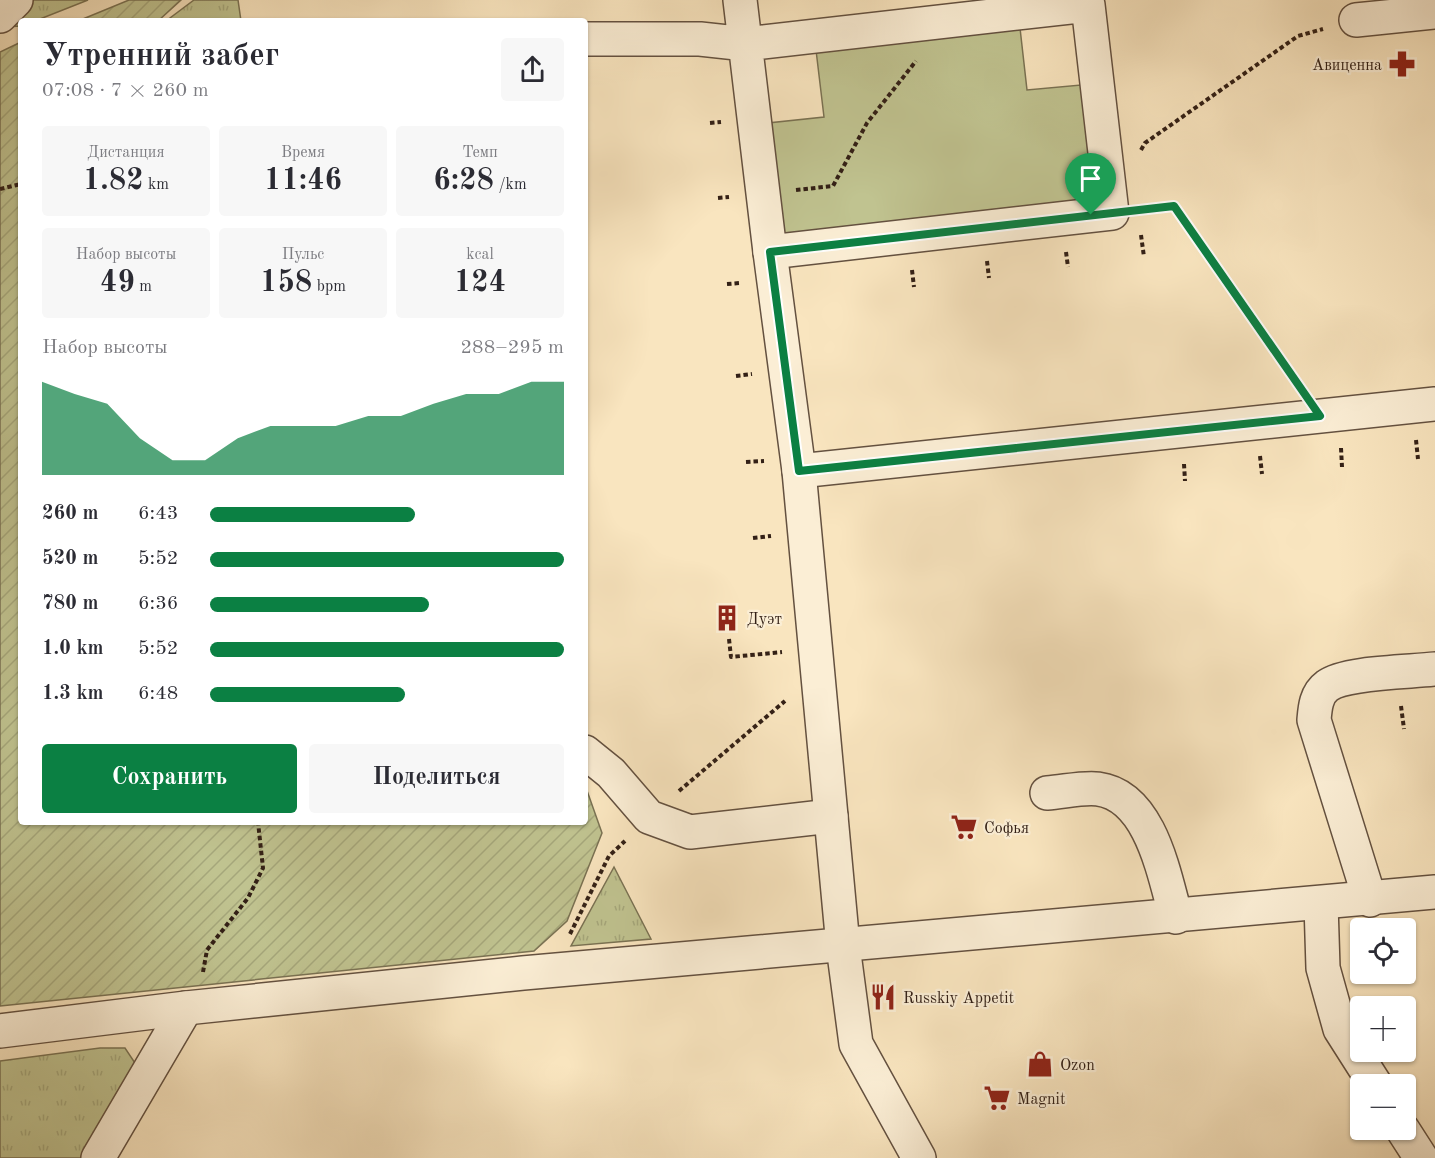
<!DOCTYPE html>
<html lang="ru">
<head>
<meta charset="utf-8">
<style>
	body { margin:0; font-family:"Old Standard TT",serif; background:#f7f7f7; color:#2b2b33; height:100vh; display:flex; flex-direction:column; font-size:22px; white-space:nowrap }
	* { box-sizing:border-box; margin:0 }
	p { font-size:20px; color:#7c7c81 }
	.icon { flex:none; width:33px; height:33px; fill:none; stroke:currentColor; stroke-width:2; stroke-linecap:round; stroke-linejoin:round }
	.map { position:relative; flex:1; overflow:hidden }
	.drawer { position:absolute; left:18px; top:18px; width:570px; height:807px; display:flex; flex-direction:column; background:#fff; border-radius:6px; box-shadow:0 2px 4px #0004 }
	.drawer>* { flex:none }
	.fabs { position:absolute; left:1350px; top:918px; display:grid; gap:12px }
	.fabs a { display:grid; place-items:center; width:66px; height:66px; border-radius:6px; background:#fff; box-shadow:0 2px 4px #0004; font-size:30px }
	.pin { position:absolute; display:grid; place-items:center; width:51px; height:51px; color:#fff; margin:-62px -26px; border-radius:50% 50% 50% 0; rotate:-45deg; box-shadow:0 0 6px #0007 }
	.pin .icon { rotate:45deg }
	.round { display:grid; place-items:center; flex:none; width:63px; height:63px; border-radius:6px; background:#f7f7f7 }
	.head { display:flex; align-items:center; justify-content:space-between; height:102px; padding:0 24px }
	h1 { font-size:33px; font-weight:600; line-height:45px }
	.figures { display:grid; grid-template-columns:repeat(3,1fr); gap:9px; height:102px; padding:6px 24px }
	.figures div { display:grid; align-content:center; border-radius:6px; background:#f7f7f7; text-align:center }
	.figures b { font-size:30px; font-weight:600 }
	.figures small { font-size:16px; font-weight:400 }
	.figures p { font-size:16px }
	.chart { height:168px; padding:12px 24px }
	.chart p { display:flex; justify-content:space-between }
	.chart svg { width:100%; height:108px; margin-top:6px; fill:#0b8043; opacity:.7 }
	.primary-button { display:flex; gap:12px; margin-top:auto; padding:12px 24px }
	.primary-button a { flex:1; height:69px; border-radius:6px; background:#0b8043; color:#fff; font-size:24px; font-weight:600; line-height:69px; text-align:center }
	.primary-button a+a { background:#f7f7f7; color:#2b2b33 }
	ul { padding:0 24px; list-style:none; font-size:20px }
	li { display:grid; grid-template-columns:96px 72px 1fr; align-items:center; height:45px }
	li i { height:15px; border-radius:8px; background:#0b8043 }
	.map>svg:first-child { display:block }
</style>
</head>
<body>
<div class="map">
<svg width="1435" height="1158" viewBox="0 0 1435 1158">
	<defs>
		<pattern id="grass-tufts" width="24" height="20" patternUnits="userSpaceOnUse" patternTransform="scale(1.5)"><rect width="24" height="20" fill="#c0c390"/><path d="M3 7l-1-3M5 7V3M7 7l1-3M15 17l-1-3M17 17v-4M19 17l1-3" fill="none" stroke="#a5a77b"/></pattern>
		<pattern id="garden-furrows" width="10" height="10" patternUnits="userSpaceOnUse" patternTransform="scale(1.5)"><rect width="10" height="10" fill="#c0c390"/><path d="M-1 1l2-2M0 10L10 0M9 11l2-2" fill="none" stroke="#a5a77b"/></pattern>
	</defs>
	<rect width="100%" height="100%" fill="#f9e5bf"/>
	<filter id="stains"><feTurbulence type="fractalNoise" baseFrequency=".00333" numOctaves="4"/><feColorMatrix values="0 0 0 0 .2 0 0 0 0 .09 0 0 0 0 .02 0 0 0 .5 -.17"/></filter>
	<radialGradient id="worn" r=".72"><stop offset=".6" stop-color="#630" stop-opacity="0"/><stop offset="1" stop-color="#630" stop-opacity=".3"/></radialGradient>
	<!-- grass -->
	<g fill="url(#grass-tufts)" stroke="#7a7253" stroke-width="1.5">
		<path d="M28,0H88L35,21H21V26L4,27Z"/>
		<path d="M194,0H238L241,21H166Z"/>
		<path d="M614,867L651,939L571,946Z"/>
		<path d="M100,1048H125L135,1063L81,1158H0V1061Z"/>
	</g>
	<!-- park -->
	<path fill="#c0c390" stroke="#7a7253" stroke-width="1.5" d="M1020,28L1027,90L1081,85L1093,199L781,234L768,123L824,117L816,50Z"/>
	<!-- garden -->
	<g fill="url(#garden-furrows)" stroke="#7a7253" stroke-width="1.5">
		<path d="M129,0H181L158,21H78Z"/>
		<path d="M21,42V822H585V785L602,833L567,921L534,951L0,1006V52Z"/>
	</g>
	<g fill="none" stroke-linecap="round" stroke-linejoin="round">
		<!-- minor casing -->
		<g stroke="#645140" stroke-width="36">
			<g id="minor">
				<path d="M0,16L16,0"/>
				<path d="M1356,20L1435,12"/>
				<path d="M585,39H700L746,44L1088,5L1112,213L770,252L740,0"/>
				<path d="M770,252L799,471L843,946L856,1044L919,1158"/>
				<path d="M799,471L1435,404"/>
				<path d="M585,752L611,773L649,817L690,832L831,816"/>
				<path d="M1047,793C1063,792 1083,787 1098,789C1151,796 1164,875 1176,917"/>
				<path d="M1370,900L1314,720C1315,708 1316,694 1327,686C1345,672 1410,672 1435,669"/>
				<path d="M1321,904L1323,968L1340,1029L1375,1084"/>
				<path d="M0,1031L186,1008L523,973L1435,892"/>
				<path d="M1403,1130L1421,1158"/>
				<path d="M98,1158L186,1008"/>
			</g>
		</g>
		<!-- path -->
		<g stroke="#332016" stroke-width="4" stroke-dasharray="4.5 3" stroke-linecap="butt">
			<path d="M710,123L721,122"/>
			<path d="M1141,150L1145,143L1298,36L1323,29"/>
			<path d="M0,189L21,184"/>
			<path d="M796,190L833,186L867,123L916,61"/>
			<path d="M718,198L729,197"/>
			<path d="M1146,209L1174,206L1297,383"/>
			<path d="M1141,235L1144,257"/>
			<path d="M1066,252L1068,267"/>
			<path d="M987,261L989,278"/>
			<path d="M912,270L914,287"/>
			<path d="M727,284L740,283"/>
			<path d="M736,376L752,374"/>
			<path d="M1416,440L1418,459"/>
			<path d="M1341,448L1342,467"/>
			<path d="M1260,456L1262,474"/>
			<path d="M746,462L764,461"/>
			<path d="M1184,464L1185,481"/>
			<path d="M753,538L771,536"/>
			<path d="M729,639L731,657L782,652"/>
			<path d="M1401,706L1404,729"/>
			<path d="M679,791L785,701"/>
			<path d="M570,934L609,856L625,841"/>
			<path d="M203,972L207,950L248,898L263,868L258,822"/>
		</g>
		<!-- minor -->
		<use href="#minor" stroke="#fbeed5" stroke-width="33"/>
	</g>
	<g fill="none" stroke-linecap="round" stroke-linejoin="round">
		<!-- route casing -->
		<g stroke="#fff" stroke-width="12">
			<path id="route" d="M1174,206L1320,416L799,471L770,252Z"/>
		</g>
		<!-- route -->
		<use href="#route" stroke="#0b8043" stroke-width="8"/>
	</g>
	<!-- icons -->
	<defs>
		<g id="pharmacy-bare" transform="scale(2.07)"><path d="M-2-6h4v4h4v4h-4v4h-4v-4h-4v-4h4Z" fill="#8f2418" stroke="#fbeed5" stroke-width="2.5" paint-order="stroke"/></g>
		<g id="building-bare" transform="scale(2.07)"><path d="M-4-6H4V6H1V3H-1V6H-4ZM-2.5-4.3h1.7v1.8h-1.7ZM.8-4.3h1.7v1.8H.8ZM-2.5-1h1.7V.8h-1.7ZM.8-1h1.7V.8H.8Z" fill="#8f2418" stroke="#fbeed5" stroke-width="2.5" paint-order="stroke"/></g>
		<g id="supermarket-bare" transform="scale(2.07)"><path d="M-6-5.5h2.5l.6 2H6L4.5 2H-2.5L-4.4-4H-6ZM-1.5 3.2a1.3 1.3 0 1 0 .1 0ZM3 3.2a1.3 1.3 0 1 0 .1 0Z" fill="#8f2418" stroke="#fbeed5" stroke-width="2.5" paint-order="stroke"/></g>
		<g id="restaurant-bare" transform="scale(2.07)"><path d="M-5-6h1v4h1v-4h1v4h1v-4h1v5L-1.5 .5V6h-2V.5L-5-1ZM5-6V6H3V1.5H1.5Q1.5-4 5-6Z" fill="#8f2418" stroke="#fbeed5" stroke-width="2.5" paint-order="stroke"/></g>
		<g id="shop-bare" transform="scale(2.07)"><path d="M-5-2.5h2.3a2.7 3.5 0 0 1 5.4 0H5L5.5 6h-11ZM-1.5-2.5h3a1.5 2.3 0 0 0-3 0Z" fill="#8f2418" stroke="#fbeed5" stroke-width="2.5" paint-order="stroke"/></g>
	</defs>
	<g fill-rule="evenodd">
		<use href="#pharmacy-bare" x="1402" y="64"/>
		<use href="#building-bare" x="727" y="618"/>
		<use href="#supermarket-bare" x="964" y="827"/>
		<use href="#restaurant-bare" x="883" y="997"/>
		<use href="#shop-bare" x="1040" y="1064"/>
		<use href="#supermarket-bare" x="997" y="1098"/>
	</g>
	<g text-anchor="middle" stroke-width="4.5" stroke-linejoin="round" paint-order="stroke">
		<!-- poi labels -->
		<g font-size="16" fill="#332016" stroke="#fbeed5" text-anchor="start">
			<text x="1382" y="70" text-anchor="end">Авиценна</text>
			<text x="747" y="624">Дуэт</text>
			<text x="984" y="833">Софья</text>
			<text x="903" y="1003">Russkiy Appetit</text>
			<text x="1060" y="1070">Ozon</text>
			<text x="1017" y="1104">Magnit</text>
		</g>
	</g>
	<rect width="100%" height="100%" filter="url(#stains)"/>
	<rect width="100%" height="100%" fill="url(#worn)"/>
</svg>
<div class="fabs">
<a><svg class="icon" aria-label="locate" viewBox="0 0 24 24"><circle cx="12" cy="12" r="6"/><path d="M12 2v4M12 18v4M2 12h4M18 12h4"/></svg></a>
<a>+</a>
<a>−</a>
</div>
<div class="pin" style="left:1091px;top:215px;background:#1e9e55"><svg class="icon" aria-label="arrive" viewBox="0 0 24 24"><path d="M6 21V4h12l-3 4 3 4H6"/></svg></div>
<section class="drawer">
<div class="head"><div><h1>Утренний забег</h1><p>07:08 · 7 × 260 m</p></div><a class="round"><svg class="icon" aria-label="share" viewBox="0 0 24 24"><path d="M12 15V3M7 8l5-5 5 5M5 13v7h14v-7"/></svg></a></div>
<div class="figures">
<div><p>Дистанция</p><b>1.82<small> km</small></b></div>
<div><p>Время</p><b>11:46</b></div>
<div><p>Темп</p><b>6:28<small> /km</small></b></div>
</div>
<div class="figures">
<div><p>Набор высоты</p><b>49<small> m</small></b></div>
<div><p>Пульс</p><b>158<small> bpm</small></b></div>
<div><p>kcal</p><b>124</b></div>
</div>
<div class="chart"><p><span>Набор высоты</span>288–295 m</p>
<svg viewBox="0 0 160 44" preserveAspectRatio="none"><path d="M0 44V6L10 11L20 15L30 29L40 38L50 38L60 29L70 24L80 24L90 24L100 20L110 20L120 15L130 11L140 11L150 6L160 6V44z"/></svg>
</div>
<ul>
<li><b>260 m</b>6:43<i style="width:58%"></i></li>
<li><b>520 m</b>5:52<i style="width:100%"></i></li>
<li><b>780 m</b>6:36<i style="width:62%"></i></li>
<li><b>1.0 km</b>5:52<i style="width:100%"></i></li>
<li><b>1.3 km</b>6:48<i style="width:55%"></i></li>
</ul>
<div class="primary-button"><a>Сохранить</a><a>Поделиться</a></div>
</section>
</div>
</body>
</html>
